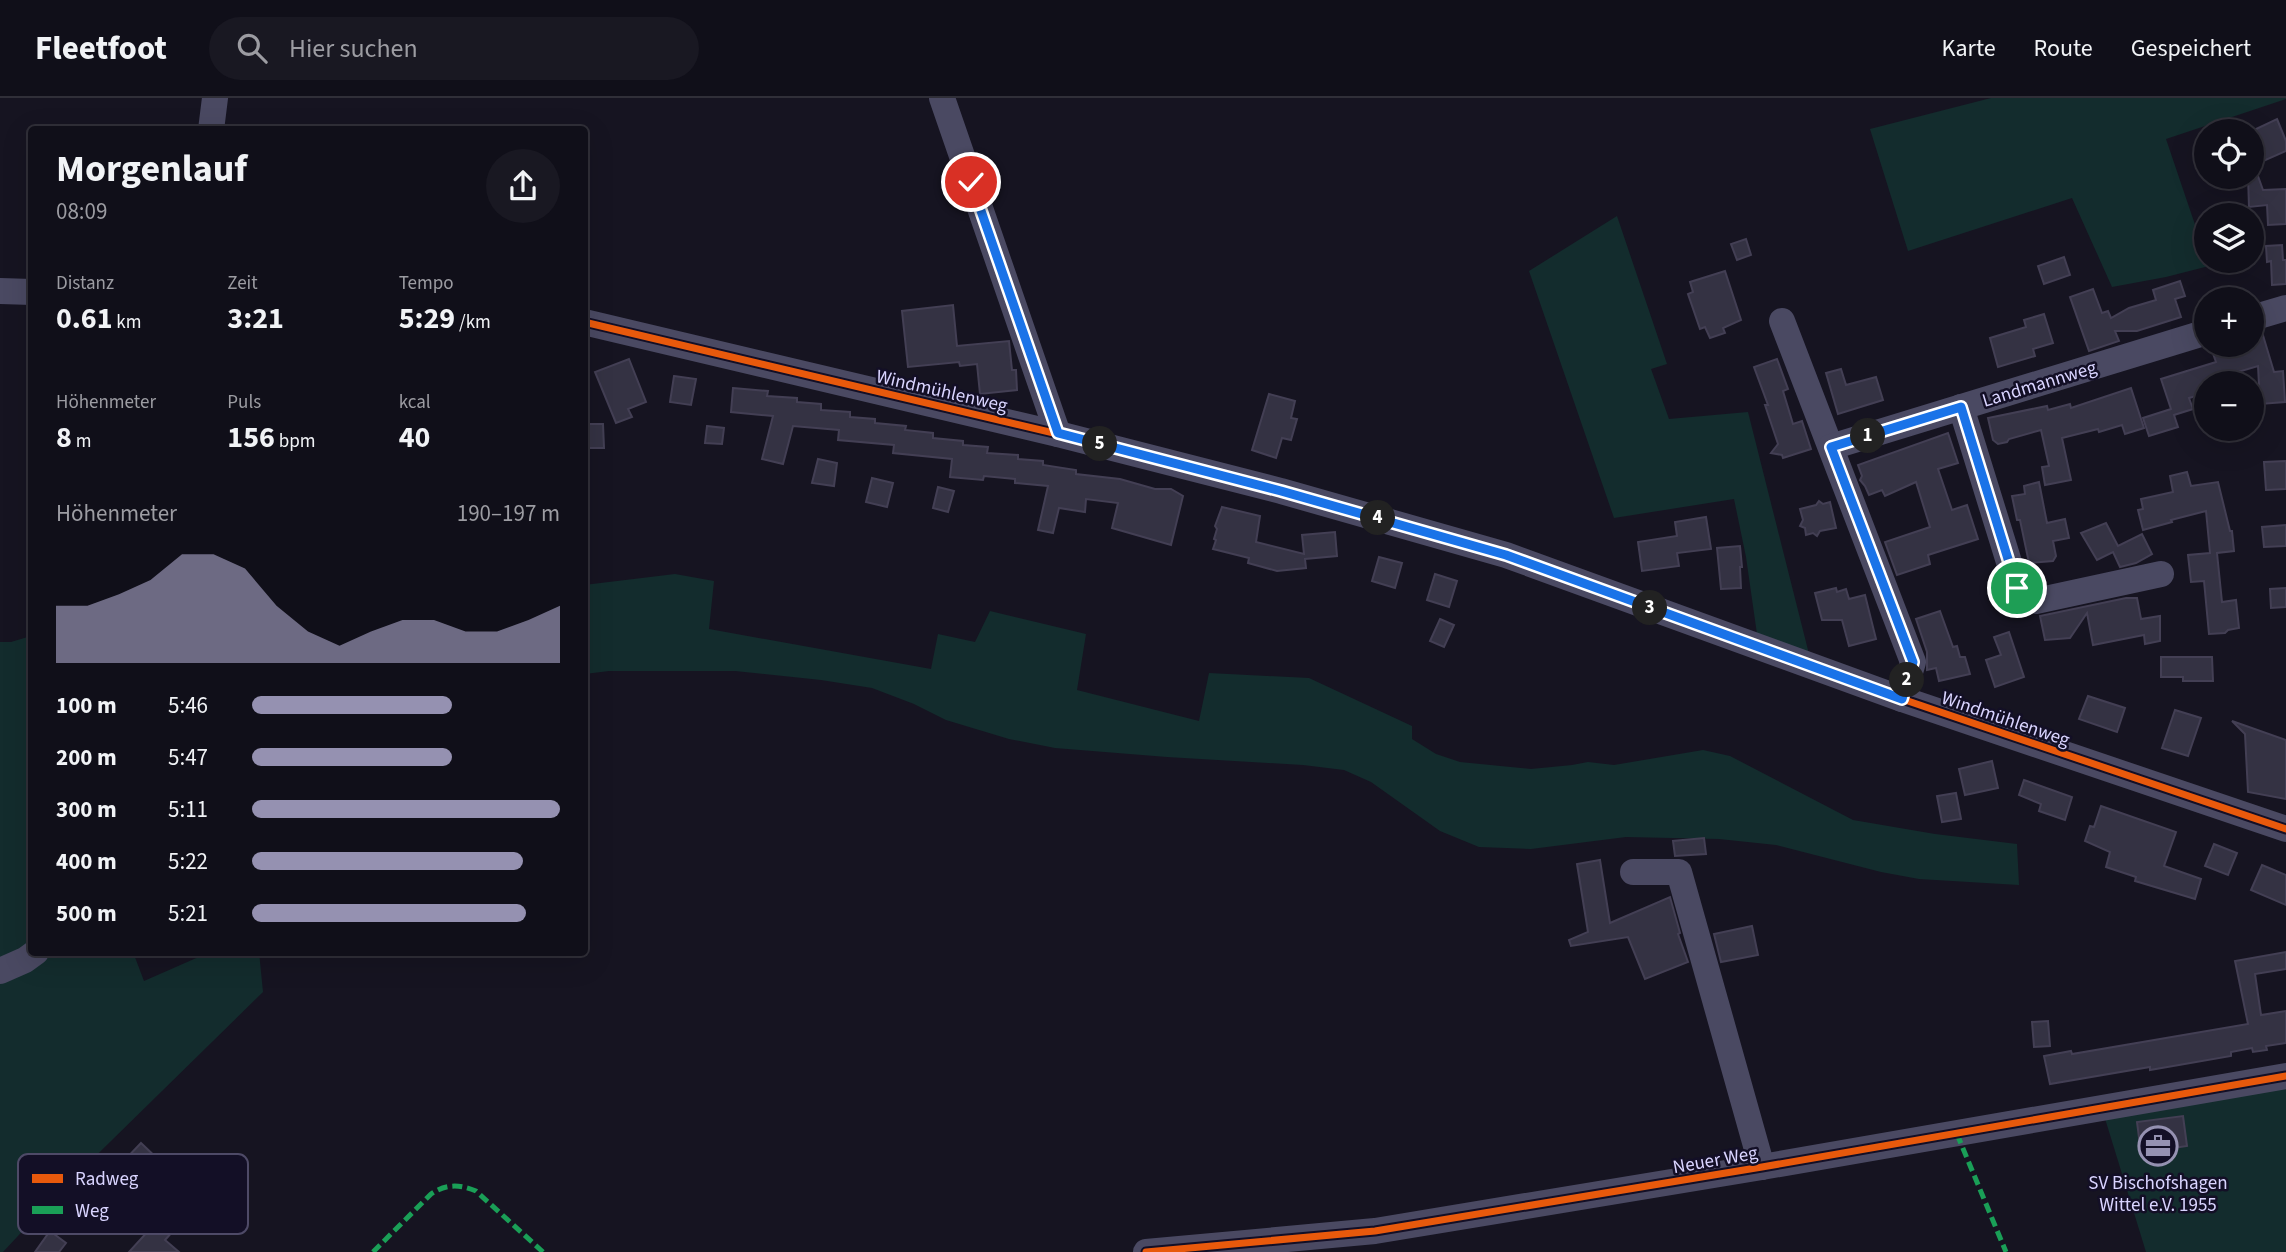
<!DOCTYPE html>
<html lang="de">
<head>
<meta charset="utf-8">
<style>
	body { margin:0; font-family:"Source Sans 3",sans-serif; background:#191822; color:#f1f3f6; height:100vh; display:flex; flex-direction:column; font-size:26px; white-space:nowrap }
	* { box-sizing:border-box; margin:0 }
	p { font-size:23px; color:#9c9ca2 }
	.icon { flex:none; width:38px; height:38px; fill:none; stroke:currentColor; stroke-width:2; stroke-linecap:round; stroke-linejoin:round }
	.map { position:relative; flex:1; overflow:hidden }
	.sheet { position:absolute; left:28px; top:28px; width:560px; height:830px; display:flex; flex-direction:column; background:#100f19; border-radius:7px; box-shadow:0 7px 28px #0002,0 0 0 2px #302f38 }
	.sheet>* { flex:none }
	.fabs { position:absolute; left:2194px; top:21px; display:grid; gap:14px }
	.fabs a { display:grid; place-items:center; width:70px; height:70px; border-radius:50%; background:#100f19; box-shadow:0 7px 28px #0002,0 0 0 2px #302f38; font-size:35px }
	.pin { position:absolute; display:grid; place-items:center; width:60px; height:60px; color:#fff; margin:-30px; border:4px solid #fff; border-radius:50%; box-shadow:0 2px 7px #0007 }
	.km { position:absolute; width:35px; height:35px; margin:-18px; border-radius:50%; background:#222; color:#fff; font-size:19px; line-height:35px; text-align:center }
	.round { display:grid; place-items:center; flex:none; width:74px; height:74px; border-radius:37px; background:#191822 }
	.overview { display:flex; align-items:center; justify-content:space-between; height:119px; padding:0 28px }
	h1 { font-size:38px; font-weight:700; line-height:52px }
	.metrics { display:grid; grid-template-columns:repeat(3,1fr); gap:10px; height:119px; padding:7px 28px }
	.metrics div { display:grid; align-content:center }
	.metrics b { font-size:30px; font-weight:700 }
	.metrics small { font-size:19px; font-weight:400 }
	.metrics p { font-size:19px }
	.chart { height:196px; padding:14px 28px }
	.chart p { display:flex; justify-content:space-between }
	.chart svg { width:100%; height:126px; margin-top:7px; fill:#9591b1; opacity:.7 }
	ul { padding:0 28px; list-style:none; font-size:23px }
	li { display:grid; grid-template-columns:112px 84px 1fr; align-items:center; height:52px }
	li i { height:18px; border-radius:9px; background:#9591b1 }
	header { display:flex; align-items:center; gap:42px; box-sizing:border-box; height:98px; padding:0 35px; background:#100f19; border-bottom:2px solid #302f38 }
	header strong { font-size:33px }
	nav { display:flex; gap:38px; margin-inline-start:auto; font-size:24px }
	.search { width:490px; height:63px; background:#191822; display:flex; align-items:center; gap:18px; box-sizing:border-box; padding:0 24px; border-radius:38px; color:#9c9ca2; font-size:26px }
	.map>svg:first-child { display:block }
</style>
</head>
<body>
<header>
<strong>Fleetfoot</strong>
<div class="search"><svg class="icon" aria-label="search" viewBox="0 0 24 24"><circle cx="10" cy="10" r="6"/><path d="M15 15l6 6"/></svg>Hier suchen</div>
<nav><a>Karte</a><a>Route</a><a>Gespeichert</a></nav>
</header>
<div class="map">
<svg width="2286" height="1154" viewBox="0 0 2286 1154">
	<rect width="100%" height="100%" fill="#161421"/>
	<!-- green -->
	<g fill="#132c2d">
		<path d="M1991,0H2286V1L2166,41L2209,168L2166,179L2112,189L2072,100L1908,153L1870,31Z"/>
		<path d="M1617,118L1667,266L1651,271L1669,321L1748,314L1809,556L1757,536L1746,459L1734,401L1614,420L1529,173Z"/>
		<path d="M675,476L714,483L709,531L931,571L938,536L975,544L990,513L1086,536L1077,592L1199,623L1209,575L1309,580L1412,628V641L1436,656L1460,664L1531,671L1572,667L1588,664L1614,667L1703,652L1730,658L1853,722L1935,736L2017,746L2019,787L1919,781L1881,774L1776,747L1719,741L1626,739L1531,751L1479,749L1440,733L1371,684L1344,672L1303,667L1167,659L1055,650L1009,641L946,622L914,606L872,590L821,582L735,573H609L585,576L584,487Z"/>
		<path d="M31,538L32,854H133L144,883L210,854H259L263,894L59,1094L3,1154H0V544H11Z"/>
		<path d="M2286,983V1154H2146L2103,1014Z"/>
	</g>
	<!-- building -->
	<g fill="#343243" stroke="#433f54" stroke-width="2">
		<path d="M2277,21L2286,43V53L2254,67L2263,92L2286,91V126L2268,127L2267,107L2249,109L2248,79H2252V33Z"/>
		<path d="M1746,141L1751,157L1737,162L1731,146Z"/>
		<path d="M2282,147L2283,162H2286V186L2272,187L2271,163L2267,164L2266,148Z"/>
		<path d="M2064,159L2070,177L2044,186L2038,168Z"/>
		<path d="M1725,173L1741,222L1723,230L1725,235L1710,240L1705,229L1700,231L1688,196L1693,194L1690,184Z"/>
		<path d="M2180,183L2185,198L2175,201L2181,219L2137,233H2115L2119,243L2089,253L2070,199L2093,191L2102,215L2108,213L2111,220L2129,210L2156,202L2153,192Z"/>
		<path d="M953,207L957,248L1009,243L1012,272H1016L1017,292L980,296L977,266L960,268L959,264L908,269L902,213Z"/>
		<path d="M2044,216L2053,245L2033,251L2035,258L1998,269L1990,240L2026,229L2024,222Z"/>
		<path d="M2262,234L2274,274L2283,273L2285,304L2260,306L2258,268L2207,283V295L2189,300L2193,311L2174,317L2178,329L2149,338L2143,320L2171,311L2161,281L2216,264L2211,250L2222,247H2252V244L2256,242V235Z"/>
		<path d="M629,261L646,304L628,311L632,319L616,325L595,274Z"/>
		<path d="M1777,261L1788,291L1783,293L1793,326L1802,323L1811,351L1783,360L1782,357L1771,355L1778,346L1765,307H1768L1754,269Z"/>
		<path d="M1841,271L1846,287L1876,279L1883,302L1838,316L1826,275Z"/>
		<path d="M674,278L696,281L691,307L670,304Z"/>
		<path d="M733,290L768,293L767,298L797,300V304L821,306V312L850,314V319L875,321V325L906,328L905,332L933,335V340L963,343V347L988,349L987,355L1018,357V361L1043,363V367L1076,372V376L1120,381L1155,391H1171L1183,398L1171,447L1112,430L1118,405L1086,401L1085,414L1059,410L1053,435L1038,432L1048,388L1015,385V381L984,378L983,382L950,379L952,361L893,355L894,347L838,342L839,332L793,328L783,366L762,361L773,318L731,314Z"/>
		<path d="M2131,290L2144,330L2125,336L2122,327L2099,334L2098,331L2062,340L2071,382L2045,387L2042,369L2049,368L2041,332L2009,341L2007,344L1998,346L1993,342L1988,320L2047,308L2048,312L2070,306L2071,310Z"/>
		<path d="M1269,296L1295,303L1291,320L1297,321L1291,342L1282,340L1276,360L1252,352Z"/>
		<path d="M584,326H603L604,350H584Z"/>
		<path d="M707,328L724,330L722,346L705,345Z"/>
		<path d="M1948,335L1958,365L1938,371L1952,412L1967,407L1978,441L1928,457L1930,466L1897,477L1885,444L1930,429L1916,384L1885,398L1882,392L1869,397L1865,388L1860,382L1862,378L1858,367Z"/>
		<path d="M818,361L837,365L834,388L812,385Z"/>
		<path d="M2286,363V391L2266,392L2264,364Z"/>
		<path d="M2187,374L2191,388L2218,384L2230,433H2232L2234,453L2217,455L2222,504L2236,502L2239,530L2228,532L2225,535L2209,536L2204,483L2191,484L2188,457L2210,455L2206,413L2171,422L2172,424L2143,432L2138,412L2143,411L2141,401L2173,394L2170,378Z"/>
		<path d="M872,380L893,385L887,409L866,404Z"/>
		<path d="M2039,384L2047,425L2065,421L2069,440L2053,443L2056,458L2053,463L2029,465L2020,422H2017L2012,398L2025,396L2024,388Z"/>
		<path d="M938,389L954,393L948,414L933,410Z"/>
		<path d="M1819,403L1823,406L1830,404L1836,430L1820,433L1817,438L1813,435L1806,437L1805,430L1800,428L1803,422L1800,411L1816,407Z"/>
		<path d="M1222,409L1260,418L1256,444L1304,456L1302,437L1335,434L1337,458L1305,461L1306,470L1277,473L1248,465L1249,460L1213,451L1216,442L1214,441L1217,431L1215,428Z"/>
		<path d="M1706,419L1711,451L1677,455L1679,468L1642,473L1638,444L1677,438L1675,424Z"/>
		<path d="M2106,425L2118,448L2142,436L2152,456L2136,465L2120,469L2113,454L2097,462L2081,435Z"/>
		<path d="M2286,427V448L2264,449L2262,429Z"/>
		<path d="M1740,448L1742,469H1740L1741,490L1721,491L1717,450Z"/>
		<path d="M1379,459L1402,465L1395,490L1372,483Z"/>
		<path d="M1435,476L1457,483L1449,509L1427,502Z"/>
		<path d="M1836,490L1837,494L1846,491L1849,501L1865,497L1876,541L1849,548L1842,522H1822L1815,495Z"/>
		<path d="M2286,490V509L2271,510L2270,491Z"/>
		<path d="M2126,500H2137L2141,521L2160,518V543L2145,546L2144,537L2093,547L2087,515L2070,540L2045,542L2040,518Z"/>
		<path d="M1940,513L1953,549L1957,548L1960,559H1965L1970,576L1939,583L1936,570L1927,572V554L1916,521Z"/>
		<path d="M1440,521L1454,527L1444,549L1430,543Z"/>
		<path d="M2009,534L2024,579L1995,589L1986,562L2001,557L1994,539Z"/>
		<path d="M2161,559H2212L2213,583H2183V579H2161Z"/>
		<path d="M2088,598L2125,610L2117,634L2079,621Z"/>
		<path d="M2175,612L2201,620L2188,658L2162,650Z"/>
		<path d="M2232,623L2286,642V701L2248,694L2245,636Z"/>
		<path d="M1992,663L1998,690L1965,697L1959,671Z"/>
		<path d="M2024,682L2072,699L2065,722L2039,713L2041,706L2019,697Z"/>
		<path d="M1956,695L1961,721L1942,724L1937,698Z"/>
		<path d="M2101,708L2176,734L2164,768L2201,781L2195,801L2135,783L2136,779L2106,769L2110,754L2085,743L2090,728L2094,729Z"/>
		<path d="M1704,740L1706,756L1675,758L1673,743Z"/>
		<path d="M2214,746L2237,755L2228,777L2205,768Z"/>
		<path d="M1600,762L1610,825L1670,799L1680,835L1678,836L1688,864L1645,881L1628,839L1571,848L1569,842L1588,834L1577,766Z"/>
		<path d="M2262,767L2286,777V807L2251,792Z"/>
		<path d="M1752,828L1758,857L1721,864L1714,836Z"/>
		<path d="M2286,854V871L2255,876L2261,917L2286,913V945L2266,948L2267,952L2253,954L2252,950L2231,954V958L2150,972V969L2050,986L2044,958L2071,953L2072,956L2248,926L2235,863Z"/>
		<path d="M2048,923L2050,948L2034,949L2032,924Z"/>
		<path d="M2183,1018L2187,1048L2141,1055L2137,1024Z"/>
		<path d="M141,1045L182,1084L180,1086L199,1104L165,1142L179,1154H129L161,1119L130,1090L101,1121L84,1105Z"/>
		<path d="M50,1133L66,1145L59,1154H35Z"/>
	</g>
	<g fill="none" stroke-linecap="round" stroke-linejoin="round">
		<!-- minor -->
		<g stroke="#4a4962" stroke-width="26">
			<path d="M942,0L1058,336"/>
			<path d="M211,32L215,0"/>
			<path d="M0,193L32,194"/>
			<path d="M2252,220L2286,210"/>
			<path d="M1782,223L1913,564L1902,601"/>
			<path d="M584,224L1058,336L1281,393L1506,457L1902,601L2286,731"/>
			<path d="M1961,309L2017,490L2024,501L2036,503L2161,476"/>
			<path d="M1831,349L2207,234"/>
			<path d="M1633,774H1679L1762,1069"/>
			<path d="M0,873L25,862L36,854"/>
			<path d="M1146,1154L1375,1133L1762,1069L2286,978"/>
		</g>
		<!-- quiet -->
		<g stroke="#1a9f57" stroke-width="5" stroke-dasharray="10 5" stroke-linecap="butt">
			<path d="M1957,1036L2006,1154"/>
			<path d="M373,1154L431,1096C446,1086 459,1086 476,1093L543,1154"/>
		</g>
		<!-- cycleway casing -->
		<g stroke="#130f26" stroke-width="11">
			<g id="cycleway">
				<path d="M584,224L1058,336L1281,393L1506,457L1902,601L2286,731"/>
				<path d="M1146,1154L1375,1133L1762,1069L2286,978"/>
			</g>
		</g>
		<!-- cycleway -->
		<use href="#cycleway" stroke="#e8590c" stroke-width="7"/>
	</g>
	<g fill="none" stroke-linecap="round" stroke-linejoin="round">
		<!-- route casing -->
		<g stroke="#fff" stroke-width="14">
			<path id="route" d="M971,84L1058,335L1281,393L1506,457L1902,601L1913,564L1831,349L1961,309L2017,490"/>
		</g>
		<!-- route -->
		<use href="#route" stroke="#1a73e8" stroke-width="9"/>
	</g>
	<!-- icons -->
	<defs>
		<g id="office-ring" transform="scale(2.0125)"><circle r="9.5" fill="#130f26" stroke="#9591b1" stroke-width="1.5"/><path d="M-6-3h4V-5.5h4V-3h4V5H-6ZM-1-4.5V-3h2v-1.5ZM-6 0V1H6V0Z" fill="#9591b1"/></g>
	</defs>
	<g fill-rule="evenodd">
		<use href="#office-ring" x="2158" y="1048"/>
	</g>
	<g text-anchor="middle" stroke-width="5" stroke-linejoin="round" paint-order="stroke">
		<!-- street labels -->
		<g font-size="19" fill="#d9d4ff" stroke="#130f26">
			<text transform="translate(2039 285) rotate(-17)" y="7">Landmannweg</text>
			<text transform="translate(942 292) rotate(13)" y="7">Windmühlenweg</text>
			<text transform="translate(2006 620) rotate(19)" y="7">Windmühlenweg</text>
			<text transform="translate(1715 1061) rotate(-10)" y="7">Neuer Weg</text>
		</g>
		<!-- poi labels -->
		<g font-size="19" fill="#d9d4ff" stroke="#130f26">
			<text x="2158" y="1091">SV Bischofshagen<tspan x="2158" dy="22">Wittel e.V. 1955</tspan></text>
		</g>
	</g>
	<!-- legend -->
	<rect x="18" y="1056" width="230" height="80" rx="10" fill="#130f26" stroke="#4e4a67" stroke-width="2"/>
	<rect x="32" y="1076" width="31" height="9" fill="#e8590c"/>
	<rect x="32" y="1108" width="31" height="8" fill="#1a9f57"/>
	<g font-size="19" fill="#d9d4ff">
		<text x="75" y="1087">Radweg</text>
		<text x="75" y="1119">Weg</text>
	</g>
</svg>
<div class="fabs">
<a><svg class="icon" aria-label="locate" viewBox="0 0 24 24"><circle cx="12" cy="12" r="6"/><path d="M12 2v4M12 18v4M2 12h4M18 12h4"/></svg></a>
<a><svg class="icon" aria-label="layers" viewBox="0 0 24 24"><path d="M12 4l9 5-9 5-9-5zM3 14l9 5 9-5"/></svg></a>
<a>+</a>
<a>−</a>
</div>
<div class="pin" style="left:2017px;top:490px;background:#1e9e55"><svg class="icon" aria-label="arrive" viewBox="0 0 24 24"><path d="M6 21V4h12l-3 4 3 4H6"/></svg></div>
<div class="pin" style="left:971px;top:84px;background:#d93025"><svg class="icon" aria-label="check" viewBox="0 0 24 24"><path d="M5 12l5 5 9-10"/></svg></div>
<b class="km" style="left:1868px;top:338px">1</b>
<b class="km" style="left:1907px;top:582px">2</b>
<b class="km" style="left:1650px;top:510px">3</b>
<b class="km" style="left:1378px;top:420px">4</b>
<b class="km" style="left:1100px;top:346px">5</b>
<section class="sheet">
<div class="overview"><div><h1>Morgenlauf</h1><p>08:09</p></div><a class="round"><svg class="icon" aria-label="share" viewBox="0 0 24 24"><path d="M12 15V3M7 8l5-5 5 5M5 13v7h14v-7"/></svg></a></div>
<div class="metrics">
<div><p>Distanz</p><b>0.61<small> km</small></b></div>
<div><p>Zeit</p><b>3:21</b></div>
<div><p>Tempo</p><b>5:29<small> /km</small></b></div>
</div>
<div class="metrics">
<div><p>Höhenmeter</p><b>8<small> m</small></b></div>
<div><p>Puls</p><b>156<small> bpm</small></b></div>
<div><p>kcal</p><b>40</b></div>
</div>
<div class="chart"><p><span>Höhenmeter</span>190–197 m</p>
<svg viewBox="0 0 160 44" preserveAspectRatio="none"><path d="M0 44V24L10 24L20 20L30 15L40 6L50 6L60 11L70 24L80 33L90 38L100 33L110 29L120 29L130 33L140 33L150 29L160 24V44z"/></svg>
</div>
<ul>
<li><b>100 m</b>5:46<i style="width:65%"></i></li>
<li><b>200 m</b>5:47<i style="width:65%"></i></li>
<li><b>300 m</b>5:11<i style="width:100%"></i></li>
<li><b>400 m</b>5:22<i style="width:88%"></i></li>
<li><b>500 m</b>5:21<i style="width:89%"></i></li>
</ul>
</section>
</div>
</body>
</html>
